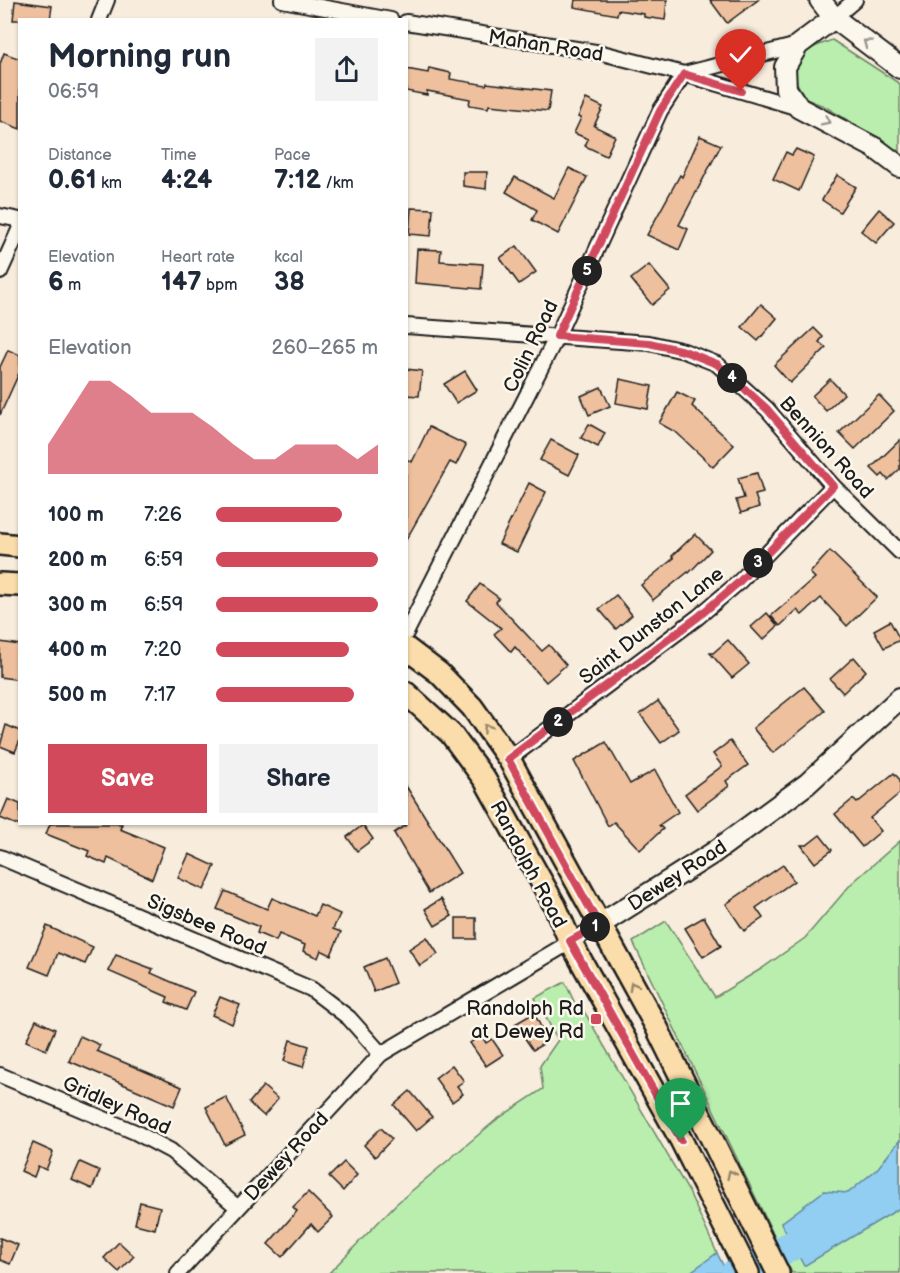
<!DOCTYPE html>
<html lang="en">
<head>
<meta charset="utf-8">
<style>
	body { margin:0; font-family:"Balsamiq Sans",sans-serif; background:#f2f2f3; color:#1f2937; height:100vh; display:flex; flex-direction:column; font-size:22px; white-space:nowrap }
	* { box-sizing:border-box; margin:0 }
	p { font-size:20px; color:#747a83 }
	.icon { flex:none; width:33px; height:33px; fill:none; stroke:currentColor; stroke-width:2; stroke-linecap:round; stroke-linejoin:round }
	.map { position:relative; flex:1; overflow:hidden }
	.panel { position:absolute; left:18px; top:18px; width:390px; height:807px; display:flex; flex-direction:column; background:#fff; border-radius:0px; box-shadow:0 2px 4px #0004 }
	.panel>* { flex:none }
	.pin { position:absolute; display:grid; place-items:center; width:51px; height:51px; color:#fff; margin:-62px -26px; border-radius:50% 50% 50% 0; rotate:-45deg; box-shadow:0 0 6px #0007 }
	.pin .icon { rotate:45deg }
	.km { position:absolute; width:30px; height:30px; margin:-15px; border-radius:50%; background:#222; color:#fff; font-size:16px; line-height:30px; text-align:center }
	.round { display:grid; place-items:center; flex:none; width:63px; height:63px; border-radius:0px; background:#f2f2f3 }
	.summary { display:flex; align-items:center; justify-content:space-between; height:102px; padding:0 30px }
	h1 { font-size:33px; font-weight:600; line-height:45px }
	.stats { display:grid; grid-template-columns:repeat(3,1fr); gap:9px; height:102px; padding:6px 30px }
	.stats div { display:grid; align-content:center }
	.stats b { font-size:26px; font-weight:600 }
	.stats small { font-size:16px; font-weight:400 }
	.stats p { font-size:16px }
	.chart { height:168px; padding:12px 30px }
	.chart p { display:flex; justify-content:space-between }
	.chart svg { width:100%; height:108px; margin-top:6px; fill:#d1495b; opacity:.7 }
	.action { display:flex; gap:12px; margin-top:auto; padding:12px 30px }
	.action a { flex:1; height:69px; border-radius:0px; background:#d1495b; color:#fff; font-size:24px; font-weight:600; line-height:69px; text-align:center }
	.action a+a { background:#f2f2f3; color:#1f2937 }
	ul { padding:0 30px; list-style:none; font-size:20px }
	li { display:grid; grid-template-columns:96px 72px 1fr; align-items:center; height:45px }
	li i { height:15px; border-radius:8px; background:#d1495b }
	.map>svg:first-child { display:block }
</style>
</head>
<body>
<div class="map">
<svg width="900" height="1273" viewBox="0 0 900 1273">
	<rect width="100%" height="100%" fill="#f8ecdc"/>
	<filter id="ink" filterUnits="userSpaceOnUse"><feTurbulence type="fractalNoise" baseFrequency=".0167" numOctaves="2"/><feDisplacementMap in="SourceGraphic" scale="12" xChannelSelector="R" yChannelSelector="G"/><feConvolveMatrix kernelMatrix="1 2 1 2 8 2 1 2 1" color-interpolation-filters="sRGB"/></filter>
	<g filter="url(#ink)">
		<!-- green -->
		<g fill="#baeeae" stroke="#6b8565" stroke-width="1.5">
			<path d="M832,40L900,84V156L881,140L824,106L806,99L795,80L797,58L814,47Z"/>
			<path d="M900,841V1273H792L633,942L666,921L715,997L761,969L805,938L851,884Z"/>
			<path d="M565,982L578,1010L581,1006L689,1192L717,1253L701,1265L705,1273H329L396,1204L496,1120L543,1089L540,1066L558,1040L535,998Z"/>
		</g>
		<!-- water -->
		<g fill="#91cef2" stroke="#62879c" stroke-width="1.5">
			<path d="M900,1140V1208L804,1266L781,1223L824,1191L848,1193L877,1169Z"/>
			<path d="M717,1253L727,1273H689Z"/>
		</g>
		<g fill="none" stroke-linecap="round" stroke-linejoin="round">
			<!-- river -->
			<path stroke="#91cef2" stroke-width="30" d="M736,1273L830,1227"/>
		</g>
		<!-- building -->
		<g fill="#eec09e" stroke="#1c1c1c" stroke-width="1.5">
			<path d="M575,0H667L665,20L644,17V14L618,10L617,15L574,7Z"/>
			<path d="M710,0H758L727,23Z"/>
			<path d="M15,1L52,6L50,20H13Z"/>
			<path d="M4,53L20,59V129L0,121V64Z"/>
			<path d="M429,68L451,73L450,79L486,85L487,83L551,91L548,111L489,105L488,108L469,105L470,99L427,91V95L406,91V69L428,73Z"/>
			<path d="M586,99L603,107L594,126L615,136L606,156L585,146L588,139L574,133L581,118L578,117Z"/>
			<path d="M700,136L721,145L679,225L688,229L679,250L647,235L680,175L682,177Z"/>
			<path d="M796,149L814,157L799,191L773,179L786,152L792,155Z"/>
			<path d="M569,168L587,177L558,234L532,220L537,210L506,192L515,177L554,198Z"/>
			<path d="M463,172H487L486,189L463,186Z"/>
			<path d="M837,175L856,187L840,212L822,200Z"/>
			<path d="M411,208L433,209L431,236L409,234Z"/>
			<path d="M879,209L894,222L876,243L861,231Z"/>
			<path d="M517,246L536,272L519,284L500,258Z"/>
			<path d="M417,249L441,250L440,261L483,264L481,289L415,283Z"/>
			<path d="M649,265L670,290L652,305L631,279Z"/>
			<path d="M761,304L777,318L758,341L742,327Z"/>
			<path d="M814,328L823,337L819,342L826,348L790,383L774,365Z"/>
			<path d="M8,350L20,355V371L0,415V367Z"/>
			<path d="M406,369L422,371L419,396L406,395Z"/>
			<path d="M465,371L477,390L456,403L444,384Z"/>
			<path d="M620,379L652,386L648,409L616,403Z"/>
			<path d="M830,379L844,394L826,411L812,396Z"/>
			<path d="M601,387L610,406L589,415L581,396Z"/>
			<path d="M677,392L695,401L692,406L734,445L713,467L677,433L659,423Z"/>
			<path d="M879,395L894,411L855,449L839,433Z"/>
			<path d="M589,424L605,433L598,447L581,438Z"/>
			<path d="M429,427L466,445L456,465L450,462L406,540V459L412,462Z"/>
			<path d="M551,440L579,455L569,475L540,460Z"/>
			<path d="M900,440V469L888,480L883,474L880,477L871,468Z"/>
			<path d="M757,473L763,493L755,495L759,507L741,513L736,500L744,498L738,478Z"/>
			<path d="M529,483L546,492L517,552L499,544Z"/>
			<path d="M695,534L711,550L689,573L688,572L653,600L641,585L674,558L672,556Z"/>
			<path d="M830,551L877,597L847,626L821,598L802,615L797,610L780,626L771,616L815,578L810,573Z"/>
			<path d="M480,584L499,598L496,602L542,651L549,645L566,665L546,682L515,647L511,652L494,634L501,628L467,601Z"/>
			<path d="M616,595L632,615L616,629L599,609Z"/>
			<path d="M767,613L778,626L763,640L751,627Z"/>
			<path d="M890,621L900,640L884,648L874,630Z"/>
			<path d="M728,640L749,664L732,678L710,653H713Z"/>
			<path d="M0,642L20,645V680L0,677Z"/>
			<path d="M854,657L866,671L843,693L830,679Z"/>
			<path d="M804,687L825,711L773,753L753,728Z"/>
			<path d="M658,701L679,730L661,743L640,714Z"/>
			<path d="M6,725L20,731V740L15,752L0,746Z"/>
			<path d="M730,741L748,765L726,781L729,786L697,810L685,794L722,766L713,754Z"/>
			<path d="M606,742L630,784L655,770L678,812L659,825L663,829L640,850L614,822L608,826L574,761Z"/>
			<path d="M894,773L900,780V793L870,818L881,831L862,847L835,814L853,799L857,803Z"/>
			<path d="M406,786L460,873L429,893L394,833L406,825Z"/>
			<path d="M8,799L20,804V826L0,818Z"/>
			<path d="M50,824H122L120,829L164,847L152,879L108,858L106,864L87,856L89,851L46,834Z"/>
			<path d="M363,825L373,839L357,851L347,837Z"/>
			<path d="M820,835L832,850L815,863L801,845H807Z"/>
			<path d="M189,854L215,866L204,890L178,878Z"/>
			<path d="M783,865L794,881L756,908L763,918L744,931L726,904Z"/>
			<path d="M225,891L267,909L272,898L315,916L320,905L340,914L333,929L341,932L331,955L321,950L318,958L303,951L305,945L279,934L276,941L257,933L259,927L217,909Z"/>
			<path d="M441,899L452,916L435,926L425,909Z"/>
			<path d="M704,917L721,946L703,957L685,928Z"/>
			<rect x="456" y="918" width="20" height="21"/>
			<path d="M47,926L93,947L85,964L58,953L49,975L29,967Z"/>
			<path d="M427,937L438,954L420,966L409,949Z"/>
			<path d="M116,955L153,969L151,973L194,992L186,1010L166,1002L168,997L108,971Z"/>
			<path d="M385,958L395,983L374,992L364,967Z"/>
			<path d="M220,997L240,1005L232,1024L212,1015Z"/>
			<path d="M534,1013L548,1041L533,1050L515,1024Z"/>
			<path d="M36,1020L55,1029L46,1050L26,1041Z"/>
			<path d="M481,1035L486,1043L492,1039L503,1055L486,1066L470,1043Z"/>
			<path d="M80,1036L100,1045L97,1051L182,1087L174,1106L69,1061Z"/>
			<path d="M290,1040L309,1046L303,1067L284,1061Z"/>
			<path d="M452,1065L464,1081L457,1086L463,1094L452,1102L435,1078Z"/>
			<path d="M263,1086L278,1099L264,1116L249,1103Z"/>
			<path d="M410,1091L432,1117L416,1131L394,1105Z"/>
			<path d="M226,1097L245,1135L225,1145L206,1107Z"/>
			<path d="M381,1128L392,1139L375,1157L364,1145Z"/>
			<path d="M33,1143L53,1152L46,1170L38,1166L34,1177L21,1171Z"/>
			<path d="M80,1162L100,1171L92,1189L72,1180Z"/>
			<path d="M344,1162L357,1175L343,1191L329,1177Z"/>
			<path d="M308,1192L333,1217L318,1232L311,1224L282,1257L268,1244L297,1211L293,1207Z"/>
			<path d="M140,1202L160,1207L155,1229L135,1224Z"/>
			<path d="M0,1238L18,1245L10,1264L0,1260Z"/>
			<path d="M119,1242L134,1256L119,1272L104,1258Z"/>
		</g>
		<g fill="none" stroke-linecap="round" stroke-linejoin="round">
			<!-- street casing -->
			<g stroke="#1c1c1c" stroke-width="18">
				<g id="street">
					<path d="M282,0L391,20"/>
					<path d="M834,18L855,0"/>
					<path d="M99,20L107,0"/>
					<path d="M406,22L602,53L684,74L798,45"/>
					<path d="M0,216L20,220"/>
					<path d="M0,272L20,228"/>
					<path d="M406,326L649,343L684,351L717,364L767,409L833,486L900,552"/>
					<path d="M406,633L557,336L660,111L684,74L799,108"/>
					<path d="M509,759L698,617L739,582L833,486"/>
					<path d="M0,857L311,989L349,1018L381,1054"/>
					<path d="M0,1075L135,1132L171,1151L237,1207"/>
					<path d="M178,1273L381,1054L599,925"/>
				</g>
			</g>
			<!-- secondary casing -->
			<g stroke="#1c1c1c" stroke-width="24">
				<g id="secondary">
					<path d="M820,0L834,18L900,68"/>
					<path d="M834,18L798,45L785,67L786,89L799,108L875,148L900,167"/>
					<path d="M599,925L713,853L807,784L900,698"/>
				</g>
			</g>
			<!-- primary casing -->
			<g stroke="#1c1c1c" stroke-width="26">
				<g id="primary">
					<path d="M0,544L20,546"/>
					<path d="M0,584L20,585"/>
					<path d="M406,648L439,673L472,707L509,759L656,1026L778,1273"/>
					<path d="M406,693L451,734L485,780L555,906L570,941L681,1140L748,1273"/>
				</g>
			</g>
			<!-- street -->
			<use href="#street" stroke="#fbf7ec" stroke-width="14"/>
			<!-- secondary -->
			<use href="#secondary" stroke="#fbf7ec" stroke-width="20"/>
			<!-- primary -->
			<use href="#primary" stroke="#fbddab" stroke-width="21"/>
		</g>
		<!-- one-way arrows -->
		<defs><path id="oneway-chevron" d="M-2-3.5L2.5 0L-2 3.5" fill="none" stroke-width="1.6" stroke-linecap="round" stroke-linejoin="round" transform="scale(1.5)"/></defs>
		<g stroke="#97948e">
			<use href="#oneway-chevron" transform="translate(867 43) rotate(-143)"/>
			<use href="#oneway-chevron" transform="translate(826 121) rotate(26)"/>
		</g>
		<g stroke="#97866b">
			<use href="#oneway-chevron" transform="translate(487 728) rotate(-125)"/>
			<use href="#oneway-chevron" transform="translate(633 986) rotate(-119)"/>
			<use href="#oneway-chevron" transform="translate(731 1174) rotate(-116)"/>
		</g>
	</g>
	<g fill="none" stroke-linecap="round" stroke-linejoin="round" filter="url(#ink)">
		<!-- route casing -->
		<g stroke="#fff" stroke-width="12">
			<path id="route" d="M681,1140L570,941L599,925L508,759L698,617L739,582L833,486L767,409L717,364L684,351L649,343L557,336L660,111L684,74L741,91"/>
		</g>
		<!-- route -->
		<use href="#route" stroke="#d1495b" stroke-width="8"/>
	</g>
	<!-- markers -->
	<rect fill="#d1495b" stroke="#fbf7ec" stroke-width="2" x="590" y="1013" width="12" height="12" rx="3"/>
	<g text-anchor="middle" stroke-width="5" stroke-linejoin="round" paint-order="stroke">
		<!-- street labels -->
		<g font-size="20" fill="#1c1c1c" stroke="#fbf7ec">
			<text transform="translate(546 45) rotate(9)" y="7">Mahan Road</text>
			<text transform="translate(530 346) rotate(-64)" y="7">Colin Road</text>
			<text transform="translate(827 447) rotate(48)" y="7">Bennion Road</text>
			<text transform="translate(651 625) rotate(-38)" y="7">Saint Dunston Lane</text>
			<text transform="translate(529 864) rotate(62)" y="7">Randolph Road</text>
			<text transform="translate(677 875) rotate(-33)" y="7">Dewey Road</text>
			<text transform="translate(207 924) rotate(23)" y="7">Sigsbee Road</text>
			<text transform="translate(117 1105) rotate(24)" y="7">Gridley Road</text>
			<text transform="translate(286 1156) rotate(-47)" y="7">Dewey Road</text>
		</g>
		<!-- poi labels -->
		<g font-size="20" fill="#1c1c1c" stroke="#fbf7ec" text-anchor="end">
			<text x="584" y="1015">Randolph Rd<tspan x="584" dy="23">at Dewey Rd</tspan></text>
		</g>
	</g>
</svg>
<div class="pin" style="left:681px;top:1140px;background:#1e9e55"><svg class="icon" aria-label="arrive" viewBox="0 0 24 24"><path d="M6 21V4h12l-3 4 3 4H6"/></svg></div>
<div class="pin" style="left:741px;top:91px;background:#d93025"><svg class="icon" aria-label="check" viewBox="0 0 24 24"><path d="M5 12l5 5 9-10"/></svg></div>
<b class="km" style="left:595px;top:927px">1</b>
<b class="km" style="left:558px;top:722px">2</b>
<b class="km" style="left:758px;top:563px">3</b>
<b class="km" style="left:732px;top:378px">4</b>
<b class="km" style="left:587px;top:271px">5</b>
<section class="panel">
<div class="summary"><div><h1>Morning run</h1><p>06:59</p></div><a class="round"><svg class="icon" aria-label="share" viewBox="0 0 24 24"><path d="M12 15V3M7 8l5-5 5 5M5 13v7h14v-7"/></svg></a></div>
<div class="stats">
<div><p>Distance</p><b>0.61<small> km</small></b></div>
<div><p>Time</p><b>4:24</b></div>
<div><p>Pace</p><b>7:12<small> /km</small></b></div>
</div>
<div class="stats">
<div><p>Elevation</p><b>6<small> m</small></b></div>
<div><p>Heart rate</p><b>147<small> bpm</small></b></div>
<div><p>kcal</p><b>38</b></div>
</div>
<div class="chart"><p><span>Elevation</span>260–265 m</p>
<svg viewBox="0 0 160 44" preserveAspectRatio="none"><path d="M0 44V32L10 19L20 6L30 6L40 12L50 19L60 19L70 19L80 25L90 32L100 38L110 38L120 32L130 32L140 32L150 38L160 32V44z"/></svg>
</div>
<ul>
<li><b>100 m</b>7:26<i style="width:78%"></i></li>
<li><b>200 m</b>6:59<i style="width:100%"></i></li>
<li><b>300 m</b>6:59<i style="width:100%"></i></li>
<li><b>400 m</b>7:20<i style="width:82%"></i></li>
<li><b>500 m</b>7:17<i style="width:85%"></i></li>
</ul>
<div class="action"><a>Save</a><a>Share</a></div>
</section>
</div>
</body>
</html>
